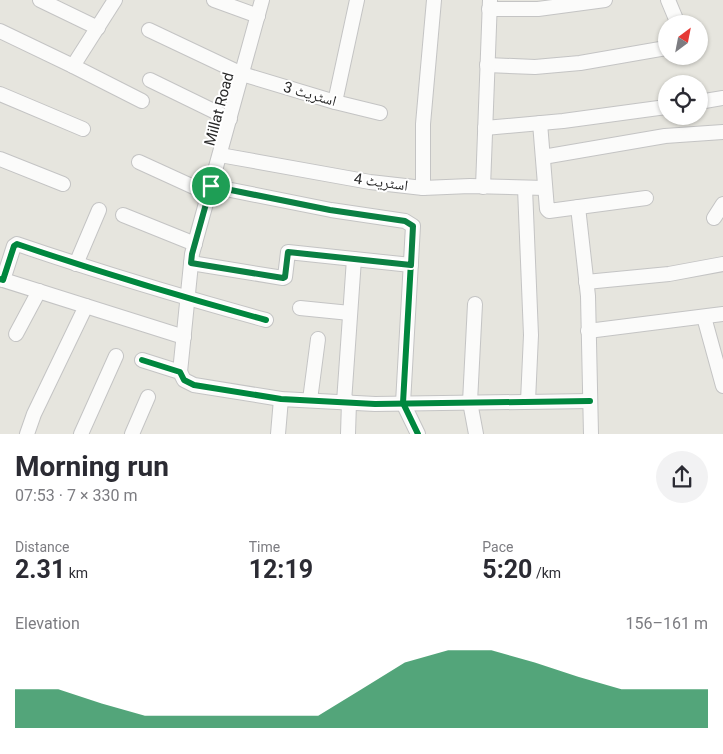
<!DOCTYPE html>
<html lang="en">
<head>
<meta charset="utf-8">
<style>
	body { margin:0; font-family:Roboto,"Noto Naskh Arabic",sans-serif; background:#f2f2f3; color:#2b2b33; height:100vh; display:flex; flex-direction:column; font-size:19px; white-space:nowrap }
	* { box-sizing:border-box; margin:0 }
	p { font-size:16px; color:#7c7c81 }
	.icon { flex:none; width:28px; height:28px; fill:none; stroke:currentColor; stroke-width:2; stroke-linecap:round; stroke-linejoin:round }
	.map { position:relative; height:434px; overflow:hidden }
	.sheet { display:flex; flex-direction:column; background:#fff; flex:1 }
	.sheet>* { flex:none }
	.needle { width:32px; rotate:32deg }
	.controls { position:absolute; left:658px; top:15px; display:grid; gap:10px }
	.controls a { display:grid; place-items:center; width:50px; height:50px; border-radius:50%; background:#fff; box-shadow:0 1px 4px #0004; font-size:25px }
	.pin { position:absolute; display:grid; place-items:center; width:42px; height:42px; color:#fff; margin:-21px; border:2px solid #fff; border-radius:50%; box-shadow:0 1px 5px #0007 }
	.round { display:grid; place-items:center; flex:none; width:52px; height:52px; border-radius:26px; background:#f2f2f3 }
	.head { display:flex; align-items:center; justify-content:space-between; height:85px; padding:0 15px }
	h1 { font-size:28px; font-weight:700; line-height:38px }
	.metrics { display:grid; grid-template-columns:repeat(3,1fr); gap:8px; height:85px; padding:5px 15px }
	.metrics div { display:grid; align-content:center }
	.metrics b { font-size:25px; font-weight:700 }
	.metrics small { font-size:14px; font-weight:400 }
	.metrics p { font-size:14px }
	.chart { height:140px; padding:10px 15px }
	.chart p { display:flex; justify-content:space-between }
	.chart svg { width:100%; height:90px; margin-top:5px; fill:#0b8043; opacity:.7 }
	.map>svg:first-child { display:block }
</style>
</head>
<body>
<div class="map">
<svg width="723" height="434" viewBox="0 0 723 434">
	<rect width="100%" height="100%" fill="#e6e5de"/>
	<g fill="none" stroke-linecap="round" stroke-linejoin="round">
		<!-- minor casing -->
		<g stroke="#c4c4c4" stroke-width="16">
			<g id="minor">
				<path d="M40,0L98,28"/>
				<path d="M214,0L258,16"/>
				<path d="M668,0L678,24"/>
				<path d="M489,9H538L605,0"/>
				<path d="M149,30L242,74L335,102L380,113"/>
				<path d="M0,31L73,66L115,0"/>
				<path d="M487,65L535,67L580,63L666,48"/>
				<path d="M73,66L142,101"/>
				<path d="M150,80L230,119"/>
				<path d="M0,94L83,129"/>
				<path d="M335,102L357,0"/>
				<path d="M699,102L723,98"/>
				<path d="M540,123L547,209L549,211L646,198"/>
				<path d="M485,128L563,121L666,107"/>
				<path d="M220,155L370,182L423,188L470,186L545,188"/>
				<path d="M543,157L665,136L723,132"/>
				<path d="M0,159L63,184"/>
				<path d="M139,162L209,194"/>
				<path d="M211,186L331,210L405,221L413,226L403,403L418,434"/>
				<path d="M483,187L490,0"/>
				<path d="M423,188V124L434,0"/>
				<path d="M525,188L531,335L528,401"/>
				<path d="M578,207L588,296L591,434"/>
				<path d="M123,215L195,244"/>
				<path d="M714,218L723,204"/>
				<path d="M191,263L283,278L285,277L288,252L411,265"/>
				<path d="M76,264L99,210"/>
				<path d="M0,279L184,337"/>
				<path d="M3,280L14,246L17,244C99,272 182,297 266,320"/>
				<path d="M586,282L669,274L723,264"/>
				<path d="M475,304L470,402L476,434"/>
				<path d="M300,308L350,313"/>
				<path d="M704,317L723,386"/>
				<path d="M588,331L723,314"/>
				<path d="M16,334L39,291"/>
				<path d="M142,360L180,372L184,380L194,385L281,399L375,404L590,401"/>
				<path d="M180,372L192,254L262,0"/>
				<path d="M310,400L318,339"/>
				<path d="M344,402L354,259"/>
				<path d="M27,434L34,414L86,306"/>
				<path d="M81,434L116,356"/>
				<path d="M132,434L148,397"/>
				<path d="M278,434L281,399"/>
				<path d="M348,434L349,402"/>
			</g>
		</g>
		<!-- minor -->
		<use href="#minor" stroke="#fbfbfa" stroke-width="14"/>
		<!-- cycleway casing -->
		<g stroke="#fff" stroke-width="9">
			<g id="cycleway">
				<path d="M211,186L331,210L405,221L413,226L403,403L418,434"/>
				<path d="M0,279L3,280L14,246L17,244C99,272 182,297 266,320"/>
				<path d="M142,360L180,372L184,380L194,385L281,399L375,404L590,401"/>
			</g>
		</g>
		<!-- cycleway -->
		<use href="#cycleway" stroke="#00873e" stroke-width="6"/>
	</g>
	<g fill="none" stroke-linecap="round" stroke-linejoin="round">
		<!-- route casing -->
		<g stroke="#fff" stroke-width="10">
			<path id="route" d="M211,186L330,210L405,221L413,226L411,265L288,252L285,277L283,278L191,263L192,254Z"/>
		</g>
		<!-- route -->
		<use href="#route" stroke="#0b8043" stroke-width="6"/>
	</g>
	<g text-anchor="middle" stroke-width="4" stroke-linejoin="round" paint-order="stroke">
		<!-- street labels -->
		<g font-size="15" fill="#292929" stroke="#fff">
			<text transform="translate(310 94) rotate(16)" y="5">اسٹریٹ 3</text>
			<text transform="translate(219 109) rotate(-75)" y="5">Millat Road</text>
			<text transform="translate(381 182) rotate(8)" y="5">اسٹریٹ 4</text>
		</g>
	</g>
</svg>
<div class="controls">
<a><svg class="needle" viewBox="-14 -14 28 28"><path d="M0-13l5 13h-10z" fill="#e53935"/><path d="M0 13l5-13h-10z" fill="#7c7c81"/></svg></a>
<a><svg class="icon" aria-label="locate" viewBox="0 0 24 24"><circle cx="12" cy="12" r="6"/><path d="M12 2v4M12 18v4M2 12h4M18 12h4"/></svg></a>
</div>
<div class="pin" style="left:211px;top:186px;background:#1e9e55"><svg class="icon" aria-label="arrive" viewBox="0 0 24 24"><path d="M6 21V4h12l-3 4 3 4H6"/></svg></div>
</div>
<section class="sheet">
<div class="head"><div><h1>Morning run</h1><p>07:53 · 7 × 330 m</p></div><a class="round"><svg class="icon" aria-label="share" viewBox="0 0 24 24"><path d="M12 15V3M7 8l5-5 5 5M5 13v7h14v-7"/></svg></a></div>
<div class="metrics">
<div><p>Distance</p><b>2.31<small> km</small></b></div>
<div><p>Time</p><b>12:19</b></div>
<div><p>Pace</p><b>5:20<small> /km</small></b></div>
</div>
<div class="chart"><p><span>Elevation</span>156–161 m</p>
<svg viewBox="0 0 160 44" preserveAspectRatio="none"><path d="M0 44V25L10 25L20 32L30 38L40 38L50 38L60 38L70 38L80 25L90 12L100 6L110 6L120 12L130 19L140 25L150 25L160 25V44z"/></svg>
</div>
</section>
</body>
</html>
